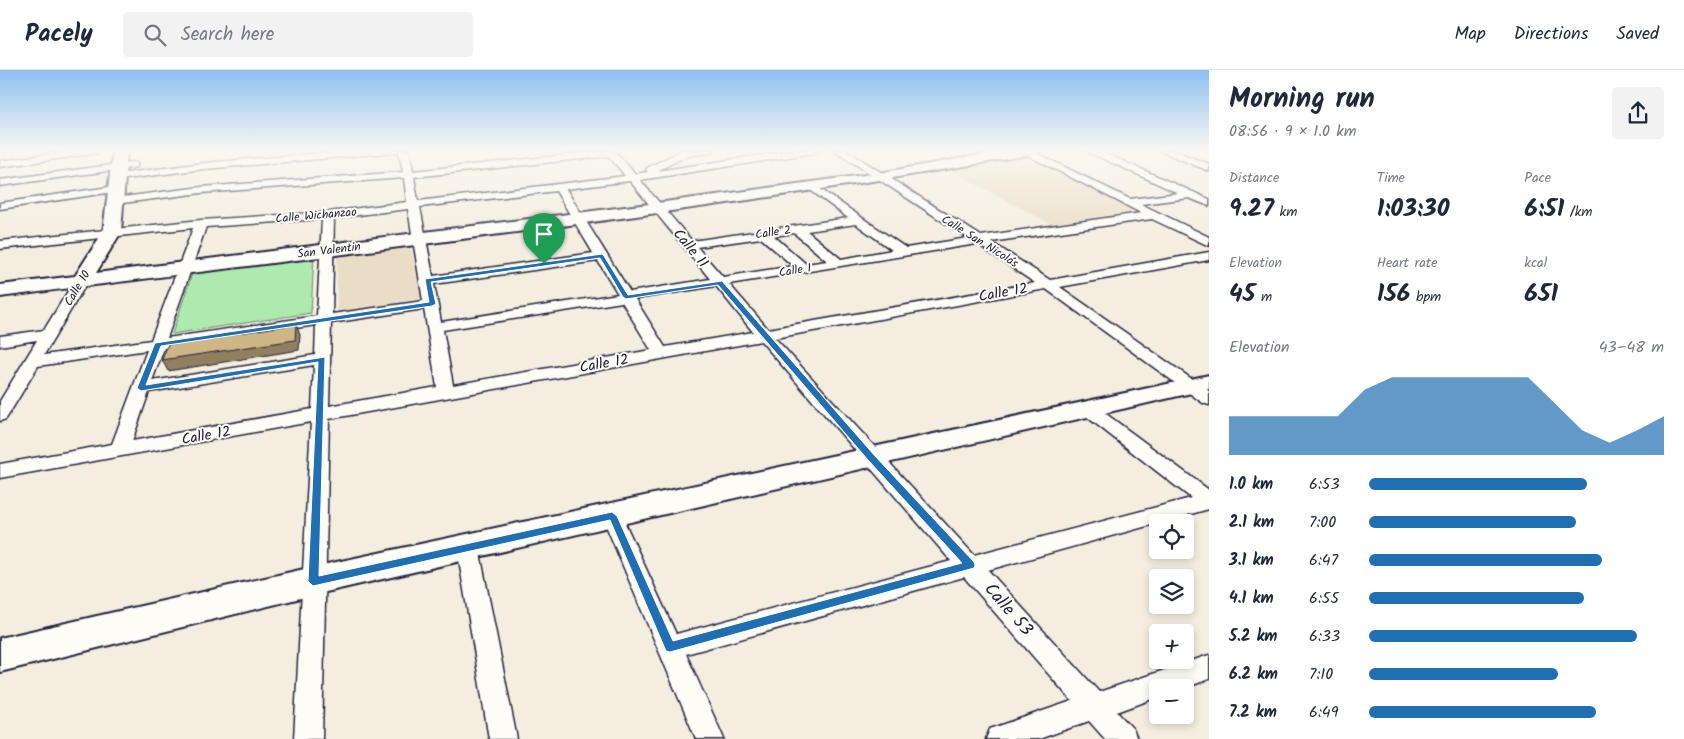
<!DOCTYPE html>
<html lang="en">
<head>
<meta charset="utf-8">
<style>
	body { margin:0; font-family:Kalam,sans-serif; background:#f2f2f3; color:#1f2937; height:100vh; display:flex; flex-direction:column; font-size:19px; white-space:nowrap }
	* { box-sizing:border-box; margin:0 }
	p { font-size:16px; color:#747a83 }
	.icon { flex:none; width:28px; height:28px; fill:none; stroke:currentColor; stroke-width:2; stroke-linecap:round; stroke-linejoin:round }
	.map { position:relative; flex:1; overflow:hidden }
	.side { display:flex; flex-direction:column; background:#fff; width:475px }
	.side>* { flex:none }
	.buttons { position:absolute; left:1149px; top:444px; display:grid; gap:10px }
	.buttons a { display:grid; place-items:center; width:45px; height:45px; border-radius:5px; background:#fff; box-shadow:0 2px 8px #0003; font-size:25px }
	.pin { position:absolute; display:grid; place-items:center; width:42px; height:42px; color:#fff; margin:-51px -21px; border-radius:50% 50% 50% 0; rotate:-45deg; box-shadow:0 0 5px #0007 }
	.pin .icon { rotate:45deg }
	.round { display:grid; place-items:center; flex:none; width:52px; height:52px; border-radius:5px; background:#f2f2f3 }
	.head { display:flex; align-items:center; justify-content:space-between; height:85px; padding:0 20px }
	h1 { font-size:28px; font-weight:800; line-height:38px }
	.stats { display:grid; grid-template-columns:repeat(3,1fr); gap:8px; height:85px; padding:5px 20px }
	.stats div { display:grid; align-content:center }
	.stats b { font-size:25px; font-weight:800 }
	.stats small { font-size:14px; font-weight:400 }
	.stats p { font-size:14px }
	.chart { height:140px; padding:10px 20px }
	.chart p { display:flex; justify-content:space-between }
	.chart svg { width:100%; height:90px; margin-top:5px; fill:#1f6fb2; opacity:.7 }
	ul { padding:0 20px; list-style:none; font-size:16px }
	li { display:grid; grid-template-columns:80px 60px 1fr; align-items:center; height:38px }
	li i { height:12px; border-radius:6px; background:#1f6fb2 }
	header { display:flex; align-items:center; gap:30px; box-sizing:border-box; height:70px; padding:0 25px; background:#fff; border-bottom:1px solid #e0e1e3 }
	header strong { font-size:24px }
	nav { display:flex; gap:28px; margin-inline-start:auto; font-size:18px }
	.search { width:350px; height:45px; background:#f2f2f3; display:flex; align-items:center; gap:12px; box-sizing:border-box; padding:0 18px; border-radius:5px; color:#747a83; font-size:19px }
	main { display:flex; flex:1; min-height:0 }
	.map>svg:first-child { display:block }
</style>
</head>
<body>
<header>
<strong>Pacely</strong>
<div class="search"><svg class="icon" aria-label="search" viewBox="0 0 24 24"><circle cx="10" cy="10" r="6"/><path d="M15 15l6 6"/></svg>Search here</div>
<nav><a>Map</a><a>Directions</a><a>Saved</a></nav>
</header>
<main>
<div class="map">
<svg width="1209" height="669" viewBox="0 0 1209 669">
	<rect width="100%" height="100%" fill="#f4eee0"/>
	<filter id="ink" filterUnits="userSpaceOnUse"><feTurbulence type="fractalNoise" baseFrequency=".02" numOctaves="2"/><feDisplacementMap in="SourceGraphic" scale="10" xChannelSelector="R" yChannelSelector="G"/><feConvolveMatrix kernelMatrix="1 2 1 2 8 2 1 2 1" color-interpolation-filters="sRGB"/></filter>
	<g filter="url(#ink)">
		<!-- built -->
		<g fill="#e9ddc5">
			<path d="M1021,84L1136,141L1051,154L945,98Z"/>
			<path d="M410,173L421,229L337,242V185Z"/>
		</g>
		<!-- green -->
		<path fill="#aee9ae" stroke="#688674" d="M314,185L311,243L172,264L193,201Z"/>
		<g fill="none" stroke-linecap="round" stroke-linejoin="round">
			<!-- street casing -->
			<g stroke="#22223b" stroke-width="3">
				<g id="street">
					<path d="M76,80H103L98,83L0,97V91Z"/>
					<path d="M358,80H409L413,101L614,80L635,104L648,102L646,100L647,98L682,80H714L709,83L686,86L657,101L794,80H820L815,83L640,110L692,171L848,148L809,119L808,117L813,114L906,178L968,168L834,80H846L981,166L1141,143L1017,80H1030L1130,129L1178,123L1084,80H1098L1209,129V136L1189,128L1141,134L1209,167V176L1152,149L991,172L1050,210L1209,182V190L1060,217L1209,321V335L1203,333L1046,219L775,268L974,485L1191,428L1082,343L1079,339L1082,335L1088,333L1094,335L1209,420V439L988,500L1099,622L1209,585V609L1185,618H1158V627L1117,642L1133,659L1137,669H1105L1089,651L1039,669H986L990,659L1072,631L964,507L686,584L724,669H696L602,446L605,440L612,438L619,440L676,564L951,491L761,271L329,349L322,669H294L311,352L0,408V394L112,374L147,280L38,296L6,349L0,351V331L37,270L0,276V266L44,260L76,208L81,207L88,211L44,285L151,270L193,158L0,179V171L201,150L328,142L407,132L404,108L201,123L115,134L109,131L115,128L201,117L403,102L399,82L204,99L118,110L113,107L118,104L204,93ZM609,86L625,106L418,131L414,107ZM630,111L710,209L630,222L566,119ZM556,121L593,183L433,206L420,137ZM408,139L423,231L332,244L334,148ZM322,149L317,246L167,268L206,157ZM856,154L892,180L841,189L807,161ZM794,163L827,191L806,194L774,166ZM761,168L793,196L723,207L697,177ZM977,174L1035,213L768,259L729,214ZM598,191L618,224L441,252L434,214ZM716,216L753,262L665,277L635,229ZM622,232L651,280L453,315L443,260ZM424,239L437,317L329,336L331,253ZM316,255L315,285L152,311L164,278ZM314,295L312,339L132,371L149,322Z"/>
					<path d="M1158,80H1172L1209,94V101Z"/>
					<path d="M133,92L137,93V97L0,116V110Z"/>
					<path d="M116,116L120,117L121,119L120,121L0,139V133Z"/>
					<path d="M468,469L476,472L479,478L517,669H489L457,478L460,472Z"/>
				</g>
			</g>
			<!-- secondary casing -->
			<g stroke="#22223b" stroke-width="4">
				<g id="secondary">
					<path d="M113,80H127L121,162L96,203L657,133L879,103L1008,80H1041L1034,84C691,145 345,183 0,227V215L75,206L103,162Z"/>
					<path d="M1209,305V319L313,525L0,602V568L313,497Z"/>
				</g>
			</g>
			<!-- street -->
			<use href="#street" fill="#fdfcf7" fill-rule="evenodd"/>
			<!-- secondary -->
			<use href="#secondary" fill="#fdfcf7" fill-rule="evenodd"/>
		</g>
		<!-- shaded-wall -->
		<path fill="#917f5e" stroke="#22223b" d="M296,254L300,265L299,280L168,301L162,290Z"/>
		<!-- building -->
		<path fill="#cfb686" stroke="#22223b" d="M296,254L295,270L162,290L168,274Z"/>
	</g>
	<!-- sky -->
	<linearGradient id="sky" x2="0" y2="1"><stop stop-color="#8dc0f1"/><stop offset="0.46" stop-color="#faf7f1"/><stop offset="1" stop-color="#faf7f1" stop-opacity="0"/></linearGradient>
	<rect width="1209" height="174" fill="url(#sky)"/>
	<!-- route -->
	<path fill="#1f6fb2" stroke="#fff" fill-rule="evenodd" d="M602,184L604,186L628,225L722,211L875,386L974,492L975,495L974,498L670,582L666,581L610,450L313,516L308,511L318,292L141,321L137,318L155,273L429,232L425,209ZM600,188L623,227L626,229L718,215L868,390L962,493L673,571L617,446L612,442L319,506L325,287L146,315L161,276L432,236L436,234L431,212Z"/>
	<g text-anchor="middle" stroke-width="4" stroke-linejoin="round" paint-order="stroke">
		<!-- far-street labels -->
		<g font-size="12" fill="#22223b" stroke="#fdfcf7">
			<text transform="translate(316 145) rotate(-5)" y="4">Calle Wichanzao</text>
			<text transform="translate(773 162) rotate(-8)" y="4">Calle 2</text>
			<text transform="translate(980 171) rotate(32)" y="4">Calle San Nicolás</text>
			<text transform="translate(329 180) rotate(-7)" y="4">San Valentin</text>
			<text transform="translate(795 200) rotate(-9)" y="4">Calle 1</text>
			<text transform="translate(77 218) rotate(-59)" y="4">Calle 10</text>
		</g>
		<!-- street labels -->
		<g font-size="15" fill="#22223b" stroke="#fdfcf7">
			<text transform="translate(691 178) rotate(50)" y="5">Calle 11</text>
			<text transform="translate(1003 222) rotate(-10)" y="5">Calle 12</text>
			<text transform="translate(604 293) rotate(-10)" y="5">Calle 12</text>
			<text transform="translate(206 365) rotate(-10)" y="5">Calle 12</text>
		</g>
		<!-- near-street labels -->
		<g font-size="18" fill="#22223b" stroke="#fdfcf7">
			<text transform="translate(1009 539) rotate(49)" y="6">Calle 53</text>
		</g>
	</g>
</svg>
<div class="buttons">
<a><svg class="icon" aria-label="locate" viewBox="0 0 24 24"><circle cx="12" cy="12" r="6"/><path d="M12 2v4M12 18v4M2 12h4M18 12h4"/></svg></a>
<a><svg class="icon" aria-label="layers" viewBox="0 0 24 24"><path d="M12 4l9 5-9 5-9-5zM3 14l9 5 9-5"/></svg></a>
<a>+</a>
<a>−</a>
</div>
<div class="pin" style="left:544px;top:194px;background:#1e9e55"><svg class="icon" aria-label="arrive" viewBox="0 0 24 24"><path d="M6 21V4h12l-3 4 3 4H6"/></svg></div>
</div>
<section class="side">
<div class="head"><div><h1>Morning run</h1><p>08:56 · 9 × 1.0 km</p></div><a class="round"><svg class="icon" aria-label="share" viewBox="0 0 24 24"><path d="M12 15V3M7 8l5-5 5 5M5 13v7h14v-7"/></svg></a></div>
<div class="stats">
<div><p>Distance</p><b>9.27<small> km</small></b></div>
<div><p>Time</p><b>1:03:30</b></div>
<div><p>Pace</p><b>6:51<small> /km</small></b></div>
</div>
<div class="stats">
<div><p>Elevation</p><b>45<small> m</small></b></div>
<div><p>Heart rate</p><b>156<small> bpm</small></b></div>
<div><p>kcal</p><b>651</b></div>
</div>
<div class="chart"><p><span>Elevation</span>43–48 m</p>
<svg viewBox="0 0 160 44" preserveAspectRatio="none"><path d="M0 44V25L10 25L20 25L30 25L40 25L50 12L60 6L70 6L80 6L90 6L100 6L110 6L120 19L130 32L140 38L150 32L160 25V44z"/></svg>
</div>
<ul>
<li><b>1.0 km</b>6:53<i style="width:74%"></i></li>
<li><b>2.1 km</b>7:00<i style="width:70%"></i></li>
<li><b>3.1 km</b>6:47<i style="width:79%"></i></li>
<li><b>4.1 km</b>6:55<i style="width:73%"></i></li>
<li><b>5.2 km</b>6:33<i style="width:91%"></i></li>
<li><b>6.2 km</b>7:10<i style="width:64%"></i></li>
<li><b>7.2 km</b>6:49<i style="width:77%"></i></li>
</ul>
</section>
</main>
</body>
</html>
